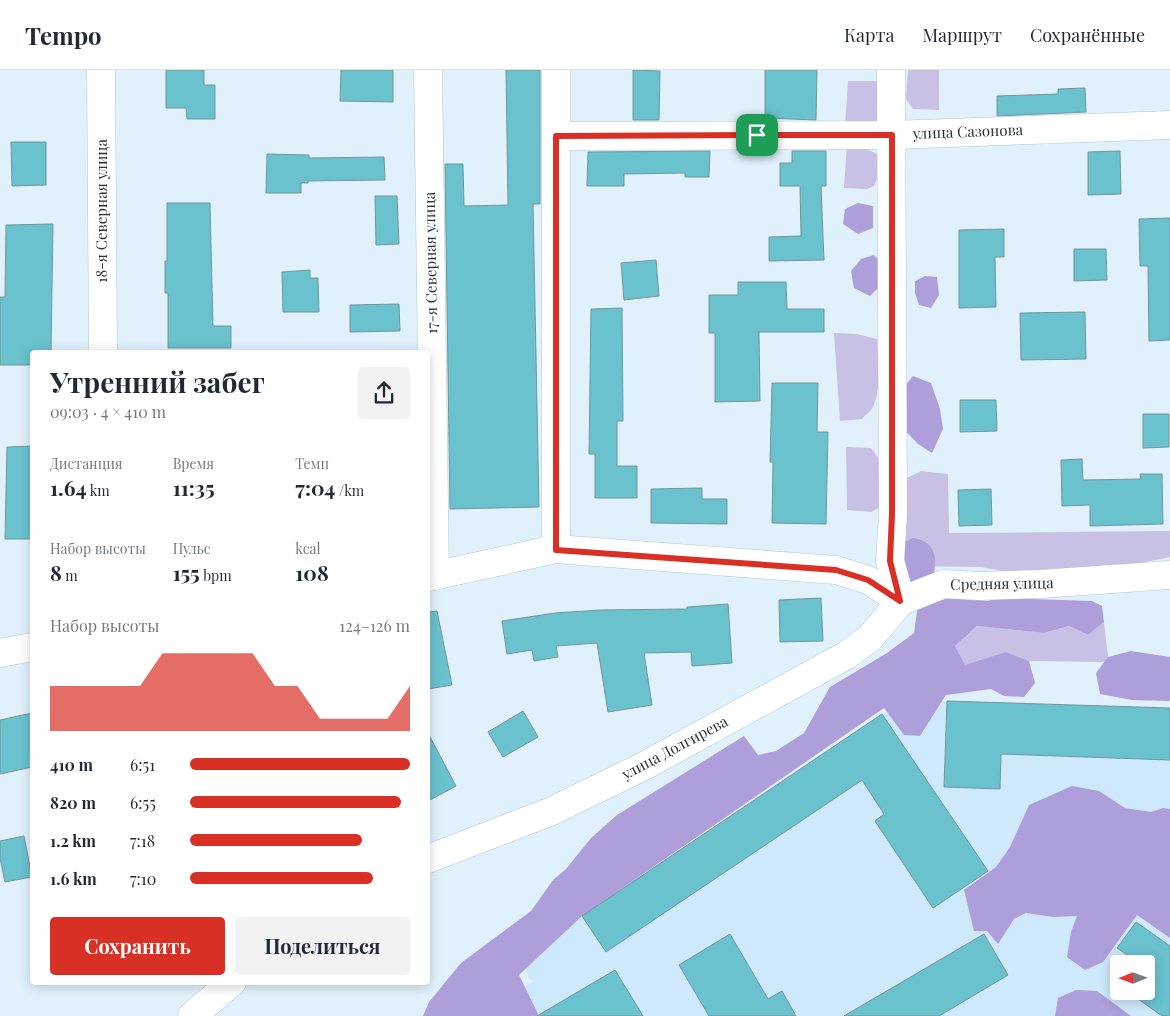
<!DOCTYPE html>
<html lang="ru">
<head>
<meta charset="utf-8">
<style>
	body { margin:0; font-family:"Playfair Display",serif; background:#f2f2f3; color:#1f2937; height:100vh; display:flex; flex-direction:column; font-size:19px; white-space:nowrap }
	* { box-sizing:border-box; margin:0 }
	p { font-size:16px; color:#747a83 }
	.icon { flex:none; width:28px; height:28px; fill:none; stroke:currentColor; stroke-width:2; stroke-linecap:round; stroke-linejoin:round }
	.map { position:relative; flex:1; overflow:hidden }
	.side { position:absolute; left:30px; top:280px; width:400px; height:635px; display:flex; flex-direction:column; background:#fff; border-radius:5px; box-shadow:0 2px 12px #0003 }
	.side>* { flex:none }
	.needle { width:32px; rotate:269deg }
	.fabs { position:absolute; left:1110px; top:885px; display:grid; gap:10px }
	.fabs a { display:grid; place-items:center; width:45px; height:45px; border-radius:5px; background:#fff; box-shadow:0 2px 12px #0003; font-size:25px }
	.pin { position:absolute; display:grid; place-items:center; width:42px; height:42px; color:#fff; margin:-21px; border-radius:10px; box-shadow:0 2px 8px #0006 }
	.round { display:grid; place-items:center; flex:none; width:52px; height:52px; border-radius:5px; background:#f2f2f3 }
	.summary { display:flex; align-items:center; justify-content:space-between; height:85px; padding:0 20px }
	h1 { font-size:28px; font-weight:700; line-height:38px }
	.figures { display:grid; grid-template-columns:repeat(3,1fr); gap:8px; height:85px; padding:5px 20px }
	.figures div { display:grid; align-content:center }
	.figures b { font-size:21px; font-weight:700 }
	.figures small { font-size:14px; font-weight:400 }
	.figures p { font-size:14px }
	.chart { height:140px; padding:10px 20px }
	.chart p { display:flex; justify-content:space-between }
	.chart svg { width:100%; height:90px; margin-top:5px; fill:#d93025; opacity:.7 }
	.button { display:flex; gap:10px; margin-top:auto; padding:10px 20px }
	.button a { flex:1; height:58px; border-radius:5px; background:#d93025; color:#fff; font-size:20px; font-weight:700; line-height:58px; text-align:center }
	.button a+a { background:#f2f2f3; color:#1f2937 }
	ul { padding:0 20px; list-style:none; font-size:16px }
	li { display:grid; grid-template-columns:80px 60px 1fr; align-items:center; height:38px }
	li i { height:12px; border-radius:6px; background:#d93025 }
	header { display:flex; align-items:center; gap:30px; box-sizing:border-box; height:70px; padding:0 25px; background:#fff; border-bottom:1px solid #e0e1e3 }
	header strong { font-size:24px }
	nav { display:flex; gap:28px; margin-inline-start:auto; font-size:18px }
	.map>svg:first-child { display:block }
</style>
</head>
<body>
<header>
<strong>Tempo</strong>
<nav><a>Карта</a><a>Маршрут</a><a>Сохранённые</a></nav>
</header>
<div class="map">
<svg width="1170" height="946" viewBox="0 0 1170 946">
	<rect width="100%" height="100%" fill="#e1f1fc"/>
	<!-- built -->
	<path fill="#cee9fb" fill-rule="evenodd" d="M947,631L1170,638V946H480L532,912L518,886L582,846L882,644ZM1119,894H1146V921H1119Z"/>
	<!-- green -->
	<g fill="#c8c0e5">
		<path d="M908,0H939V40L913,39L906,29Z"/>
		<path d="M848,11H882L878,57L845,56Z"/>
		<path d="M847,76L867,79L885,88L874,116L867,119L844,118Z"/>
		<path d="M834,263L857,264L877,269C878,290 882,317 873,337C871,341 865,345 862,349L840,351Z"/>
		<path d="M846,377L871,378L880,390L882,436L871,442L847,440Z"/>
		<path d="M921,401L948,404L949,463L1170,461V487L1131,495L1013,503L981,497L908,496L901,484V411Z"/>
		<path d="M1104,552L1108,587L1105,592L1029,591L1006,582L965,596L955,576L977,556L1044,563L1069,556L1088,565Z"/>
	</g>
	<!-- forest -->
	<g fill="#ae9fdb">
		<path d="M858,133L873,136V158L858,164L843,154L845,139Z"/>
		<path d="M874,185L884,196L878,218L870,226L854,218L851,201L861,189Z"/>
		<path d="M925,206L937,207L939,225L931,238L919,235L915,223V211Z"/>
		<path d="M913,306L931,313L940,339L943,359L932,383L918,374L900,355L898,324Z"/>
		<path d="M913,468C937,472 937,489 933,508L912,513L903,507L899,474Z"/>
		<path d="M1010,524L1032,529L1092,531L1102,536L1104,552L1088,565L1069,556L1044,563L977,556L955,576L965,595L1006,582L1029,591L1035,613L1024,627L1004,626L991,619L946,625L920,666L904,665L884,638L582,846L519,905L539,946H423L429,932L461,893L531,841L553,810L566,799L591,768L617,745L744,666L758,685L776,681L804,663L830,617L887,583L914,563L918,535L941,526L988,531Z"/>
		<path d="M1131,581L1170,587V631L1132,630L1100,624L1096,603L1108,587Z"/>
		<path d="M1072,716L1099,721L1125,738L1151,742L1163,738L1170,739V868L1137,845L1103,892L1085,900L1067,887L1071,862L1077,846L1053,847L1026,843L1014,849L998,874L987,861H974L964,820L996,797L1010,777L1029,735Z"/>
		<path d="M1076,920L1097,921L1131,946H1055L1058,928Z"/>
	</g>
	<!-- building -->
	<g fill="#69c2ce" stroke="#75969a">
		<path d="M166,0H204V15H215V49H187L186,38H166Z"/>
		<path d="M341,0H393V32L340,31Z"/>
		<path d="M506,0H540V134H533L539,437L450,439L445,94H463L464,136L508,135Z"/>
		<path d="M633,0L660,1L659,50H633Z"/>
		<path d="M765,0H817L816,50L765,48Z"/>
		<path d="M1085,18L1086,42L997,46V26L1058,24V19Z"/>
		<path d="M11,72H46V115L12,116Z"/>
		<path d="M710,81L709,107H685V103L624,104V116H587L588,82Z"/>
		<path d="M792,81H826V116H821L824,190L769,191V167L801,166L800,116H780V93H792Z"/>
		<path d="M1120,81L1121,124L1088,125V82Z"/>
		<path d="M267,84L309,85V88L384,87L385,110L308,111V113H301V123H266Z"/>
		<path d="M375,126H397L399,174L376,175Z"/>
		<path d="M167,133H210L213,256H231V278H168V223H165V191H167Z"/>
		<path d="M1170,148V270L1149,271L1148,196H1140L1139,149Z"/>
		<path d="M53,154L51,282H32V295H0V227H5L6,155Z"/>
		<path d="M1004,159V187H995L996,237L959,238V160Z"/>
		<path d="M1074,179H1106L1107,210L1074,211Z"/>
		<path d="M656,190L659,226L624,230L621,193Z"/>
		<path d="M310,200V208H318L319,242H283L282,202Z"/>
		<path d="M738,212H786L787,239H824V262H759L760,331L715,332V263H709V225H738Z"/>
		<path d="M399,234L400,261L350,262V235Z"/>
		<path d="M622,238L623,351H617V396H637V428H595V384H589L591,239Z"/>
		<path d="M1085,242L1086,289L1021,290L1020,243Z"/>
		<path d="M772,313H818L817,362H828L826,454L772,453L773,392H770Z"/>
		<path d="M960,330H996L997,361L960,362Z"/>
		<path d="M1143,344H1169V377L1143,378Z"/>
		<path d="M32,376V469H5L7,377Z"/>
		<path d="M1082,389L1083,410L1141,409L1140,404H1162L1163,454L1090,456V435L1062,436L1061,390Z"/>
		<path d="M702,418V429H727V454L651,453V419Z"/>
		<path d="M991,419L992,455L959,456L958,420Z"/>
		<path d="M821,528L823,571L780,572L779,530Z"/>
		<path d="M728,534L732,593L692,596L691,582L644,583L652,635L608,642L597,573L556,576L558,587L534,591L532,580L507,584L502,551L555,543L601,540L687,539V537Z"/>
		<path d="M437,541L452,615L428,619V542Z"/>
		<path d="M947,631L1170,638V690L1001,684L1000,719L944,717Z"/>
		<path d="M523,641L538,667L503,687L488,662Z"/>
		<path d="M32,643V697L0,704V650Z"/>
		<path d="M882,644L988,801L933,838L875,751L884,744L862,710L606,882L582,846Z"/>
		<path d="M428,663L456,716L428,731Z"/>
		<path d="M24,766L32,807L5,812L0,788V771Z"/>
		<path d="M1136,852L1170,876V946H1162L1127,921H1146V894H1129L1133,889L1117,878Z"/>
		<path d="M730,864L768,929L782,921L796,946H709L679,895Z"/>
		<path d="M984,864L1008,905L939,946H844Z"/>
		<path d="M615,900L643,946H537Z"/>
	</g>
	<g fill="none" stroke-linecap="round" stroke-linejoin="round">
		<!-- minor casing -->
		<g stroke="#afc9da" stroke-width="29">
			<g id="minor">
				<path d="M101,0L103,282"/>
				<path d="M428,0L435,506"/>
				<path d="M891,0L893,444L890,491L901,531"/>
				<path d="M556,66L892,65L1170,55"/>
				<path d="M556,479V0"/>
				<path d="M428,507L556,479L836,500L868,510L901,531"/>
				<path d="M0,583L32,577"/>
				<path d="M428,789L552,741L644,696L845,586L869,569L901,531L944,514L979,516L1041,514L1170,505"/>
				<path d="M192,946L232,912"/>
			</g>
		</g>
		<!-- minor -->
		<use href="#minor" stroke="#fff" stroke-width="28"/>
	</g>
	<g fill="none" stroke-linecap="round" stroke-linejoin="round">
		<!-- route casing -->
		<g stroke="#fff" stroke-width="10">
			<path id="route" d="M757,65H892V444L890,491L900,531L868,510L836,500L556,480V66Z"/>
		</g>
		<!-- route -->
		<use href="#route" stroke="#d93025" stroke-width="6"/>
	</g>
	<g text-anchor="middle" stroke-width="5" stroke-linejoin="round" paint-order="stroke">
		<!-- street labels -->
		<g font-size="15" fill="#283339" stroke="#fff">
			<text transform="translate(968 62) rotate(-2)" y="5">улица Сазонова</text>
			<text transform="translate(102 141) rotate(-90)" y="5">18-я Северная улица</text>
			<text transform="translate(431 193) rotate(-91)" y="5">17-я Северная улица</text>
			<text transform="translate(1002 514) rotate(-1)" y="5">Средняя улица</text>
			<text transform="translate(675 678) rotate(-28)" y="5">улица Долгирева</text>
		</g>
	</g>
</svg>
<div class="fabs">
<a><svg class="needle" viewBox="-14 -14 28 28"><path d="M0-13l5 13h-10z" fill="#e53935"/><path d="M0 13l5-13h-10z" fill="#747a83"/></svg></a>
</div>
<div class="pin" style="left:757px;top:65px;background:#1e9e55"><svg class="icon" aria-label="arrive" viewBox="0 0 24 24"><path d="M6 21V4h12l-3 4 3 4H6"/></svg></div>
<section class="side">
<div class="summary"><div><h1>Утренний забег</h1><p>09:03 · 4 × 410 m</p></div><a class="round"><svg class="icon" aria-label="share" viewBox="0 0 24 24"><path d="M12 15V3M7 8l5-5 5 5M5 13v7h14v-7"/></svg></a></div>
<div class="figures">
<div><p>Дистанция</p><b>1.64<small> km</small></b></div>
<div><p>Время</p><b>11:35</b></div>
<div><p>Темп</p><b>7:04<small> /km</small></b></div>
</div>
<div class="figures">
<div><p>Набор высоты</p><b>8<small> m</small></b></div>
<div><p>Пульс</p><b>155<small> bpm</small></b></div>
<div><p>kcal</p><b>108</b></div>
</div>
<div class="chart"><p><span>Набор высоты</span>124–126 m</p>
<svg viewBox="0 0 160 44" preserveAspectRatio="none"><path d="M0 44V22L10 22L20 22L30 22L40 22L50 6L60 6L70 6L80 6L90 6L100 22L110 22L120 38L130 38L140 38L150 38L160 22V44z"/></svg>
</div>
<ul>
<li><b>410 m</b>6:51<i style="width:100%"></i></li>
<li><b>820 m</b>6:55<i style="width:96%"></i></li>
<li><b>1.2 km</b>7:18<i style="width:78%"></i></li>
<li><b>1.6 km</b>7:10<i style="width:83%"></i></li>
</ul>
<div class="button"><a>Сохранить</a><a>Поделиться</a></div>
</section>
</div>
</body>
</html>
